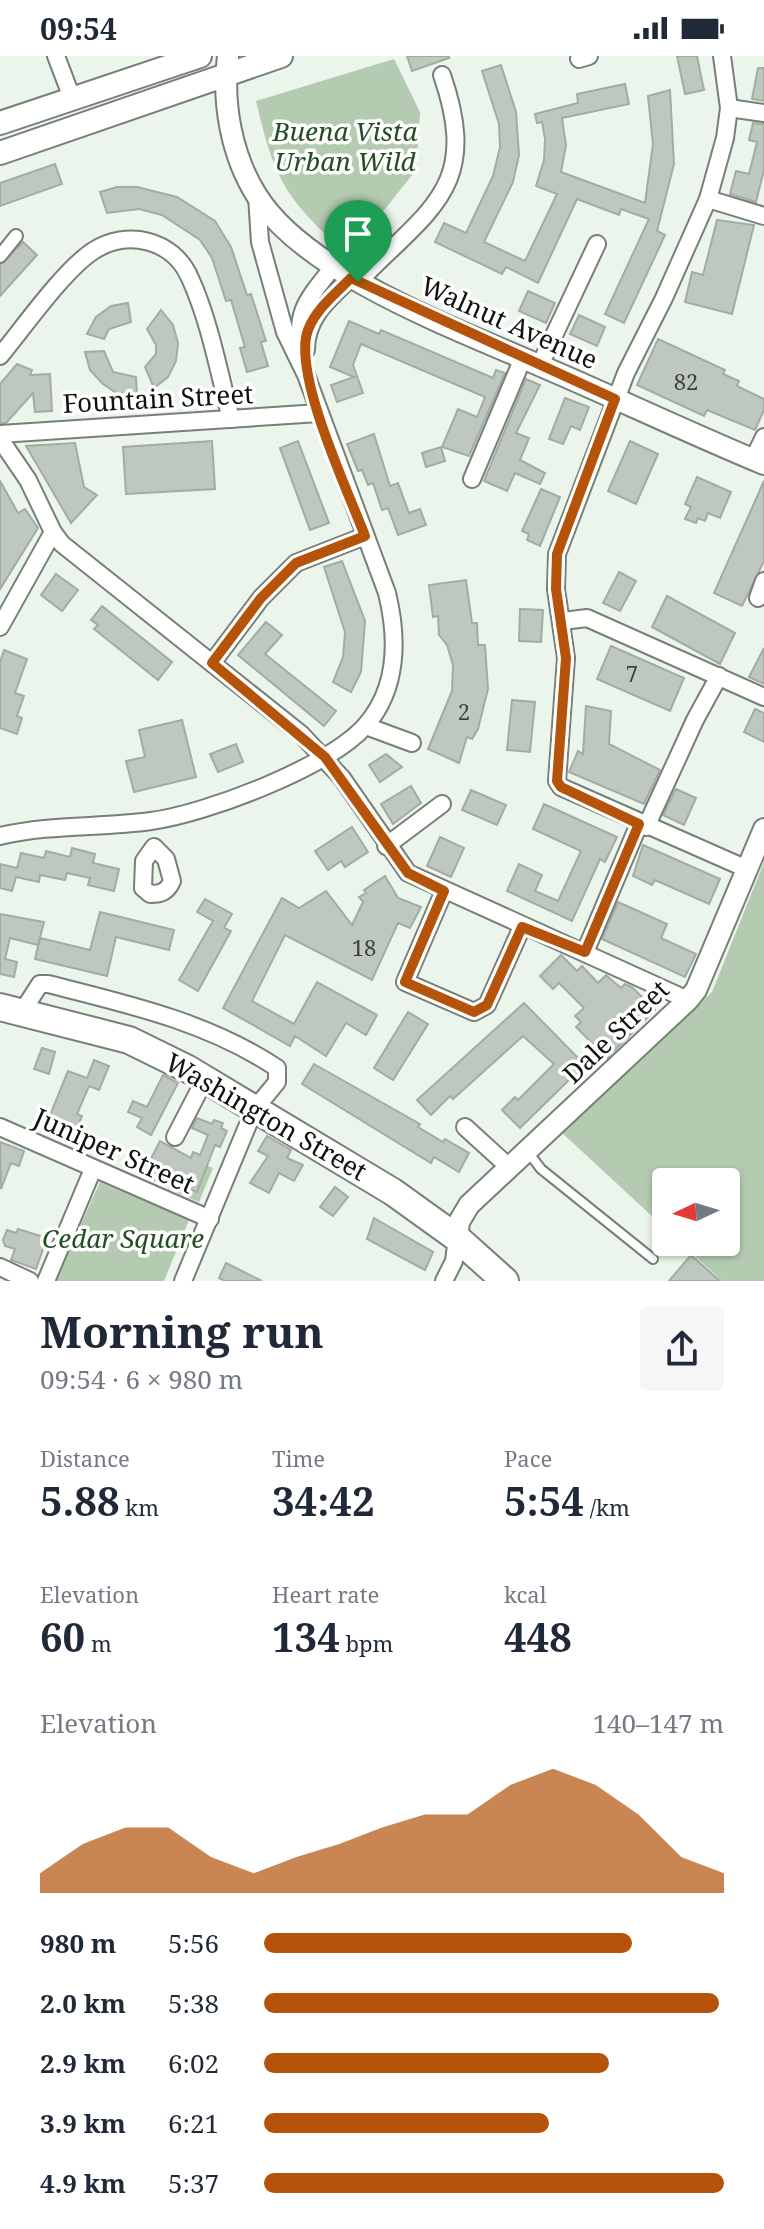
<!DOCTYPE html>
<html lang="en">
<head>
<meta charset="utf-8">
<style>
	body { margin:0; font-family:"Noto Serif",serif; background:#f6f6f7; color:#1f2937; height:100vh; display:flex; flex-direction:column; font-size:30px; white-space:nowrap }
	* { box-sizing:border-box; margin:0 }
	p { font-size:26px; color:#747a83 }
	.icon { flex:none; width:44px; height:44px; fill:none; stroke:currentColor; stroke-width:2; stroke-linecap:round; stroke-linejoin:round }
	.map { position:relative; height:1225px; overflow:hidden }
	.details { display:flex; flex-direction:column; background:#fff; flex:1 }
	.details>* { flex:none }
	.needle { width:52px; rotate:266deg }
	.buttons { position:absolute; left:652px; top:1112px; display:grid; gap:16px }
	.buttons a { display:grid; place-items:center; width:88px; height:88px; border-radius:8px; background:#fff; box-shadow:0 2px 6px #0004; font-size:40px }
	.pin { position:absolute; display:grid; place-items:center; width:68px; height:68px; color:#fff; margin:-82px -34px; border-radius:50% 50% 50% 0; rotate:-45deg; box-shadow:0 0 8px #0007 }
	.pin .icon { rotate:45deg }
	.round { display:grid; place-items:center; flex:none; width:84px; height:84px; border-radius:8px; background:#f6f6f7 }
	.headline { display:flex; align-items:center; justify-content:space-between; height:136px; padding:0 40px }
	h1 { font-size:44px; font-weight:700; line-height:60px }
	.metrics { display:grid; grid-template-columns:repeat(3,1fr); gap:12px; height:136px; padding:8px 40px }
	.metrics div { display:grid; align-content:center }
	.metrics b { font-size:40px; font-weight:700 }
	.metrics small { font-size:22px; font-weight:400 }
	.metrics p { font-size:22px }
	.chart { height:224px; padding:16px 40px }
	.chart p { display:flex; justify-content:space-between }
	.chart svg { width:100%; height:144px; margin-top:8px; fill:#b45309; opacity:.7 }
	ul { padding:0 40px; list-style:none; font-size:26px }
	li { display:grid; grid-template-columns:128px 96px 1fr; align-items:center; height:60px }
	li i { height:20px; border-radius:10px; background:#b45309 }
	.status { display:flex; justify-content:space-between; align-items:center; height:56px; padding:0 40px; background:#fff; direction:ltr }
	.status svg { height:22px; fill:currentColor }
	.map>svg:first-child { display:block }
</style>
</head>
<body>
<div class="status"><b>09:54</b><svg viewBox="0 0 49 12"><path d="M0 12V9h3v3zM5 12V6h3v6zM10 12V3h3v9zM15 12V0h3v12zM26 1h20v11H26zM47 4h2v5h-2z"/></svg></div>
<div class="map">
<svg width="764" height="1225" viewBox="0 0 764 1225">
	<rect width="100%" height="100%" fill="#ecf5ec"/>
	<!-- green -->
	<g fill="#b4cbb2">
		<path d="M394,3L420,56L416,114L374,167L337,189C282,139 273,117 256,45Z"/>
		<path d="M764,806V1225H722L680,1186H726V1126H666V1173L560,1075L712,936Z"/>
		<path d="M180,1099L213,1112L199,1146L168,1133Z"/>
		<path d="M100,1126L189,1164L164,1225H55Z"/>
	</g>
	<!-- building -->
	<g fill="#bfc8bf" stroke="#a3aca3" stroke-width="2">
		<path d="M407,0H449V2L412,15Z"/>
		<path d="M677,0H697L704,34L685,38Z"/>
		<path d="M501,9L516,56L519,99L513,126L484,186L525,205L557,138L536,130L544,104L545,83L542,66L537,67L535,58L578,47L577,38L625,28L629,48L562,62L566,89L561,116L645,147L653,88L648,40L670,34L674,108L657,175L665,179L624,267L605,258L649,163L621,153L619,159L577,143L538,227L506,211L502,218L435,186L444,167L466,177L493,120L500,91L499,68L482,15Z"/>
		<path d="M758,12H764V45L752,43Z"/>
		<path d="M753,67L764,68V114L756,146L730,138L736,115L749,118L757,86L749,84Z"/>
		<path d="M55,108L62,128L0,150V127Z"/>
		<path d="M117,131H137L177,141L215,165L231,191L247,239L251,238L266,285L261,286L268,310L247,316L240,292L245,291L231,244L226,245L212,202L200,184L162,159L139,153L107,157L100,136Z"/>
		<path d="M717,164L754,169L732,258L685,246L692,216L703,219Z"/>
		<path d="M23,186L37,199L0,240V209Z"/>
		<path d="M528,235L555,247L546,267L519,255Z"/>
		<path d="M128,247L131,266L109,273L104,283L87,278L96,261L111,250Z"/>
		<path d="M161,254L173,269L178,287L176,305L168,321L154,332L145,311L156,298V289L147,273Z"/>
		<path d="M579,259L605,271L597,290L570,278Z"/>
		<path d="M349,265L379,278L381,274L493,322L496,314L505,317L469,400L442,391L458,353L477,361L485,341L361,288L353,309L363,337L337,346L331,329L354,321L330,311Z"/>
		<path d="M658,283L725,314L723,318L739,325L737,330L764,343V354L755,374L707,354L704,360L637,329Z"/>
		<path d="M104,295L113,316L136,321L137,338H118L103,328L90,314L85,296Z"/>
		<path d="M17,308L32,314L30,319L50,318L52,355L35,356L33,337L6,367H0V328Z"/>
		<path d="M526,323L540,329L516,377L529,382L520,404L545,417L540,428L515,417L507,435L484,425Z"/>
		<path d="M565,342L589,351L580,374L571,370L563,388L549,383Z"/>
		<path d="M374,378L390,430L398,427L409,457L420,453L426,469L398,479L388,452L382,454L373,427L368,429L362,414L358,415L347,388Z"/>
		<path d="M212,385L215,433L126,438L123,391Z"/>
		<path d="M298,385L329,467L310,474L280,392Z"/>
		<path d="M630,385L658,398L636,448L608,435Z"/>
		<path d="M75,387L84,431L97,439L71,467L26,390Z"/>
		<path d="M441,391L445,405L426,411L422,397Z"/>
		<path d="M697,421L731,436L720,462L708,457L705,465L698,462L696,467L685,463L691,451L685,448Z"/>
		<path d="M0,425L18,457L25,453L38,472L0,533Z"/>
		<path d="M764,425V505L742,550L714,537Z"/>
		<path d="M541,433L560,441L540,490L527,484L529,478L522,475Z"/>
		<path d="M342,505L365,565L361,616L351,636L333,626L343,601L345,576L324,511Z"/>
		<path d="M619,516L636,525L620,555L603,547Z"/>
		<path d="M56,518L78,534L62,555L41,539Z"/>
		<path d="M466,524L472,567H477L478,589H485L488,633L478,673L472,683L467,681L459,707L428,693L452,635L453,609L447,589L439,579L438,560L433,561L429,529Z"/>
		<path d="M667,540L735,577L720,608L652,571Z"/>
		<path d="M102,550L172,606L158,624L94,573L98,569L91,564Z"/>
		<path d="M520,553L543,554L541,586L519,585Z"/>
		<path d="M266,566L282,579L265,598L336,655L324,670L238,599Z"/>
		<path d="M611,590L684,622L670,655L597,623Z"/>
		<path d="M764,592V628L749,621Z"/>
		<path d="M4,594L27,603L15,637L24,640L17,660L22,662L17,678L0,672V606Z"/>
		<path d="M512,644L535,646L530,696L507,694Z"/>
		<path d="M586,650L611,655L609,688L660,714L644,748L569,716L578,695L583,698Z"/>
		<path d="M755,653L764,657V686L744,676Z"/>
		<path d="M182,664L196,721L134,736L126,705L145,701L139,674Z"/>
		<path d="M236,688L243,706L218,716L210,698Z"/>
		<path d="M386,698L402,711L380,726L369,709Z"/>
		<path d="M411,730L421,747L393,768L381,748Z"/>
		<path d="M676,733L696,742L684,769L663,759Z"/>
		<path d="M471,734L506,749L497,769L462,754Z"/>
		<path d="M544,748L617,781L605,806L600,803L572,865L507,835L519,808L542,819L535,835L558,845L581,795L533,773Z"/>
		<path d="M352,771L368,796L345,811L341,805L328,814L315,795Z"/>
		<path d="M440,781L464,792L451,821L427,810Z"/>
		<path d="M643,789L720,823L709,848L655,824L652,829L633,820Z"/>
		<path d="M72,792L95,798L93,807L119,813L114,835L88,829L90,822L67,817L65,824L40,819L39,826L16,821L12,835L0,832V808L17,812L21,797L44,802L46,795L70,801Z"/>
		<path d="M385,820L398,842L421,851L410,872L398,867L372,924L285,879L252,945L294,968L317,926L377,959L366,979L346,967L326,1000L295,980L290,990L223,952L282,842L299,852L326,835L352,869L363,846L359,841L366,837L364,834Z"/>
		<path d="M205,843L232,858L224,872L231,875L198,935L179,924L213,865L197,856Z"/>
		<path d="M618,846L667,868L661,882L696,898L685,921L602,883Z"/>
		<path d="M100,856L174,874L169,894L116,881L107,920L35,903L40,882L90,894Z"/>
		<path d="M0,858L44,866L38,889L10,882L5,903L17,906L14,921L0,918Z"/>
		<path d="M561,899L577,915L582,910L598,927L606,919L621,932L625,928L632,931L655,954L607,1002L576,971L581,966L575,960L584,952L559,927L553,933L540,920Z"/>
		<path d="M524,947L587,1011L573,1026L570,1023L520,1072L502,1054L515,1041L518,1044L554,1008L523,980L453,1043L450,1040L431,1059L417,1044Z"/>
		<path d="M408,956L428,968L393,1024L374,1012Z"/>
		<path d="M42,992L55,996L49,1018L34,1013Z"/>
		<path d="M94,1004L109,1010L99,1034L89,1030L77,1058L82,1060L74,1080L46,1069L68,1015L87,1022Z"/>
		<path d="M314,1008L420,1068L418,1071L443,1086L445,1083L469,1097L459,1116L434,1101L431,1107L302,1028Z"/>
		<path d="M163,1019L178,1027L151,1079L137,1071L142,1062L128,1056L133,1045L147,1051Z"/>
		<path d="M197,1062L212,1068L214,1064L223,1067L221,1072L227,1075L220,1091L215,1089L197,1136L165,1123L163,1128L143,1118L160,1085L191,1102L193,1096L200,1099L208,1079L192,1072Z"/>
		<path d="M267,1080L291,1094L287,1102L303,1109L294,1125L279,1117L269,1137L250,1127L268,1100L258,1095Z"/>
		<path d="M0,1086L24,1095L19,1110L11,1107L1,1133Z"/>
		<path d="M335,1131L348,1141L333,1160L320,1151Z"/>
		<path d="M374,1162L433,1196L425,1214L367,1183Z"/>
		<path d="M18,1173L47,1182L36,1213L11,1204L15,1193L5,1190L3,1184L7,1174L16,1177Z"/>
		<path d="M691,1199L720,1225H669Z"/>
		<path d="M226,1207L262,1225H225L219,1222Z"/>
	</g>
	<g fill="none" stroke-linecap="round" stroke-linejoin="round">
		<!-- service casing -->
		<g stroke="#777f76" stroke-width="12">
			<path id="service" d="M528,1096L541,1113L653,1203"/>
		</g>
		<!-- pedestrian casing -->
		<g stroke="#777f76" stroke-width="16">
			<path id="pedestrian" d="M0,200L16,180"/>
		</g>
		<!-- minor casing -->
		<g stroke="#777f76" stroke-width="20">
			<g id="minor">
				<path d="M56,0L72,42"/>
				<path d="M722,0L729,52L725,82L708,143L664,242L626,317L557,498L556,533L566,602L557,725L561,731L747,813"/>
				<path d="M579,3L589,0"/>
				<path d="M729,52L764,57"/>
				<path d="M708,143L764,160"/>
				<path d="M358,226C430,152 481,132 442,19"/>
				<path d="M306,294C306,261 329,243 351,222"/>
				<path d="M302,299C294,256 307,244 333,211"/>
				<path d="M0,300C24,271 63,215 93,195C127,173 173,183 190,222C210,266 219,317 231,363"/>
				<path d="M540,309L597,188"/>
				<path d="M0,378L319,357"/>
				<path d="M0,383L28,424L53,476L62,488L301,678L342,722L408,817L688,944"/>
				<path d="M753,404L764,381"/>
				<path d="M472,423L523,302"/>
				<path d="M758,542L764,525"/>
				<path d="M563,565L587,562L764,641"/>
				<path d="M0,571L53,476"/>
				<path d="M212,607L261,542L296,507L365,480"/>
				<path d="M366,670L412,687"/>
				<path d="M646,771L695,664L719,620"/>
				<path d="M0,780C50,768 101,772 151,765C205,758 330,711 366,669C398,632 398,582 387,537L306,319L285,276L260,186L257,140"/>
				<path d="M386,790L442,748"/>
				<path d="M154,791L166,803L172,825C167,836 161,838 150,838L143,832L144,805Z"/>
				<path d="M444,835L405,926L474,956L487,949L522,871"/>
				<path d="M585,896L639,768"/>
				<path d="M22,956L40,928H48C127,948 208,966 277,1012V1026L254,1054L183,1225"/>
				<path d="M0,1071L210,1163"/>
				<path d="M465,1071L509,1111"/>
				<path d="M175,1081L205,1023"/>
				<path d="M0,1211L30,1225"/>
				<path d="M46,1225L93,1113"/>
				<path d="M444,1225L454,1205L457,1182"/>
			</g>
		</g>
		<!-- tertiary casing -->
		<g stroke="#777f76" stroke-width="24">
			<g id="tertiary">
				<path d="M228,0C222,46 231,99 257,140C306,218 457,273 541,310C616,342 689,377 764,408"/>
				<path d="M457,1182L459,1166L469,1149L688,944L696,934L764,773"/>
			</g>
		</g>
		<!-- secondary casing -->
		<g stroke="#777f76" stroke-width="26">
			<g id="secondary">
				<path d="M0,67L200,0"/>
				<path d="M0,97L281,0"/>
			</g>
		</g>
		<!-- primary casing -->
		<g stroke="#777f76" stroke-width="30">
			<path id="primary" d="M0,951L129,984L188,1013L393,1136L457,1182L505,1225"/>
		</g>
		<!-- service -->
		<use href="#service" stroke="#fff" stroke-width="8"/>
		<!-- pedestrian -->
		<use href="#pedestrian" stroke="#fff" stroke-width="12"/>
		<!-- minor -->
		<use href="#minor" stroke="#fff" stroke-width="16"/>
		<!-- tertiary -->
		<use href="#tertiary" stroke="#fff" stroke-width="20"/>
		<!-- secondary -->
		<use href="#secondary" stroke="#fff" stroke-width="22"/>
		<!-- primary -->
		<use href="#primary" stroke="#fff" stroke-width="26"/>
	</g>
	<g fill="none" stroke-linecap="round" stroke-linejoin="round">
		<!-- route casing -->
		<g stroke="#fff" stroke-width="16">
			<path id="route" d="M351,222L615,343L557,498L556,533L566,602L557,725L561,731L639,768L585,896L522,871L487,949L474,956L405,926L444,835L408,817L325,701L212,607L261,542L296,507L365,480C348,435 292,317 308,274C316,253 336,237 351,222Z"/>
		</g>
		<!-- route -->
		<use href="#route" stroke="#b45309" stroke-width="10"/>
	</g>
	<g text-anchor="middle" stroke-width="7" stroke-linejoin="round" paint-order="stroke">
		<!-- number labels -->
		<g font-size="22" fill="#3b403b">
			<text x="686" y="334">82</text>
			<text x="632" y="626">7</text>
			<text x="464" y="664">2</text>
			<text x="364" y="900">18</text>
		</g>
		<!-- park labels -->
		<g font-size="26" font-style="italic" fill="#234f23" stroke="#fff">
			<text x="345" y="85">Buena Vista<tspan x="345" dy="30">Urban Wild</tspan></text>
			<text x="123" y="1192">Cedar Square</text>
		</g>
		<!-- street labels -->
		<g font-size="26" fill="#0f120f" stroke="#fff">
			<text transform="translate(509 267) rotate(24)" y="9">Walnut Avenue</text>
			<text transform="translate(158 343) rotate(-3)" y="9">Fountain Street</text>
			<text transform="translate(616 976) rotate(-44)" y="9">Dale Street</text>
			<text transform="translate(266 1061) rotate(30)" y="9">Washington Street</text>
			<text transform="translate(114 1095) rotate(24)" y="9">Juniper Street</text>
		</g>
	</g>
</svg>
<div class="buttons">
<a><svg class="needle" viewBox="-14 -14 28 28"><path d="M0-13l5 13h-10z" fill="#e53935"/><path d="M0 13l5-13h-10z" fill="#747a83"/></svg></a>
</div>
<div class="pin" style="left:358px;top:226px;background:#1e9e55"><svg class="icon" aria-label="arrive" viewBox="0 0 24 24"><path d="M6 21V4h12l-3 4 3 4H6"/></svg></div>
</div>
<section class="details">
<div class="headline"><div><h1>Morning run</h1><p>09:54 · 6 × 980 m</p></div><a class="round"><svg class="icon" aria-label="share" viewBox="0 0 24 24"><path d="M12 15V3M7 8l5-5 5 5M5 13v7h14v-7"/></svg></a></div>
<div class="metrics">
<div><p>Distance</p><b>5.88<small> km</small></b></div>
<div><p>Time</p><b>34:42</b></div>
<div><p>Pace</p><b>5:54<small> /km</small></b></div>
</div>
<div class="metrics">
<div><p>Elevation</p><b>60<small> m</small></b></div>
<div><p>Heart rate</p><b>134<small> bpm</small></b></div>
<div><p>kcal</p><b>448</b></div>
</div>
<div class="chart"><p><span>Elevation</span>140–147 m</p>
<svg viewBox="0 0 160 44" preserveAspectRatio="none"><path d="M0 44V38L10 29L20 24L30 24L40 33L50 38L60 33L70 29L80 24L90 20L100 20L110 11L120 6L130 11L140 20L150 33L160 38V44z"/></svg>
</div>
<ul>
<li><b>980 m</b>5:56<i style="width:80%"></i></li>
<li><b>2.0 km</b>5:38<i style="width:99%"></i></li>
<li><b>2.9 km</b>6:02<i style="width:75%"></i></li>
<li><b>3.9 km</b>6:21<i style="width:62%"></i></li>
<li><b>4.9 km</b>5:37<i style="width:100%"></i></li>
</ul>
</section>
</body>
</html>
